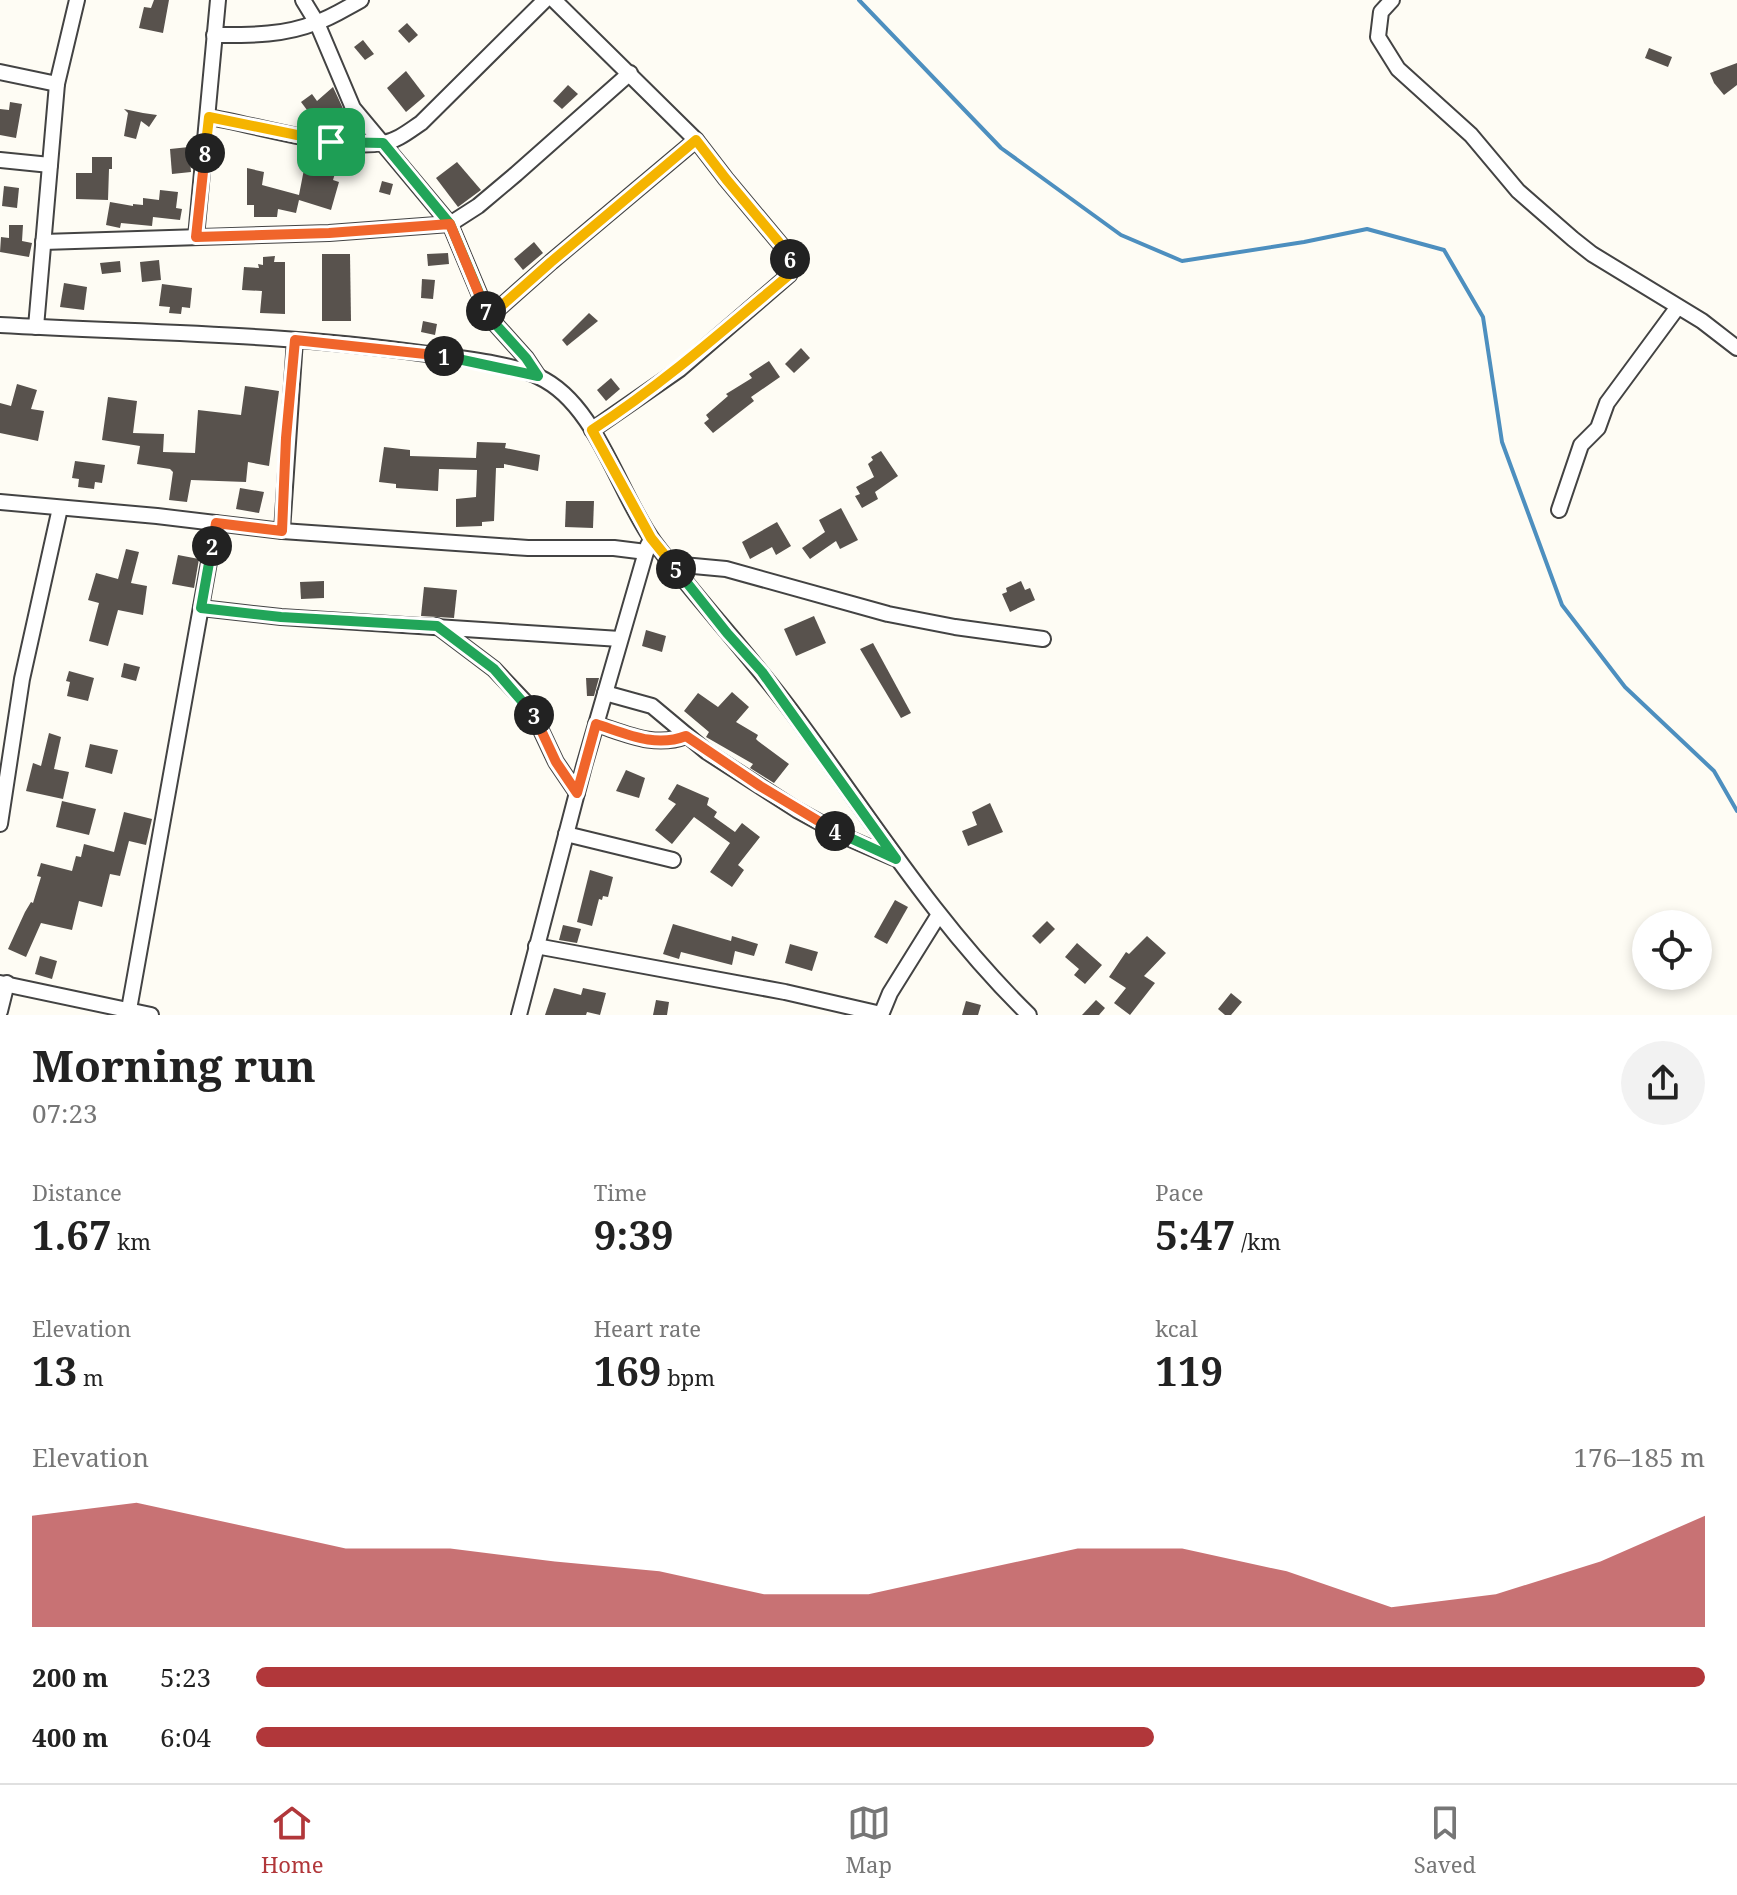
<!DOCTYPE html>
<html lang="en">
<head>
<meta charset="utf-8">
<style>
	body { margin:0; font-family:"Noto Serif",serif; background:#f2f2f2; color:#222; height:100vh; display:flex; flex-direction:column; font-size:30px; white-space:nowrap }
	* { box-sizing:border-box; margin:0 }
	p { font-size:26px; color:#767676 }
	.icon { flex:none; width:44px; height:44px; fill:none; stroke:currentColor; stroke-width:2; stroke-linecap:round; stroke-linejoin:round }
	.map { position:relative; height:1015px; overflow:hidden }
	.sheet { display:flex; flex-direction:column; background:#fff; flex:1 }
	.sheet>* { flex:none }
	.fabs { position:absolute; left:1632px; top:910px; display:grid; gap:16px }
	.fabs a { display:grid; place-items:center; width:80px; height:80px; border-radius:50%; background:#fff; box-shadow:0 4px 12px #0003; font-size:40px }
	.pin { position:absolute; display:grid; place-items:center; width:68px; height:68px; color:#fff; margin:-34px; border-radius:16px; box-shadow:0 4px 12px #0006 }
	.km { position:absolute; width:40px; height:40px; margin:-20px; border-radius:50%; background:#222; color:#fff; font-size:22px; line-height:40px; text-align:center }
	.round { display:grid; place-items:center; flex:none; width:84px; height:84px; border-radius:42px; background:#f2f2f2 }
	.summary { display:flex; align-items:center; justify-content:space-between; height:136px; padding:0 32px }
	h1 { font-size:44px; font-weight:700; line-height:60px }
	.stats { display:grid; grid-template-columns:repeat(3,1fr); gap:12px; height:136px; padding:8px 32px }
	.stats div { display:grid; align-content:center }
	.stats b { font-size:40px; font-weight:700 }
	.stats small { font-size:22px; font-weight:400 }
	.stats p { font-size:22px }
	.chart { height:224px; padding:16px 32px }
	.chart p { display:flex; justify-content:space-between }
	.chart svg { width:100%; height:144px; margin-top:8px; fill:#b1373a; opacity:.7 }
	ul { padding:0 32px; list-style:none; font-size:26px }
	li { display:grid; grid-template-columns:128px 96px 1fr; align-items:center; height:60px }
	li i { height:20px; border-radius:10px; background:#b1373a }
	.tabs { display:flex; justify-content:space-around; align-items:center; height:112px; border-top:2px solid #e0e0e0; background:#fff; font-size:22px; color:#767676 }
	.tabs a { display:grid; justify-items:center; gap:4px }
	.tabs .current { color:#b1373a }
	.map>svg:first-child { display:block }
</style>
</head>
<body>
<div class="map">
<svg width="1737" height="1015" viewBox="0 0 1737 1015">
	<rect width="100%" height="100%" fill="#fefcf4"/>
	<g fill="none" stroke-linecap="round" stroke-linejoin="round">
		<!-- stream -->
		<path stroke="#4d8fbf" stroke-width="4" d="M859,0L1001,148L1121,235L1182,261L1304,242L1367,229L1444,250L1483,317L1502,442L1562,605L1625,687L1714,771L1737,811"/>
	</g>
	<!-- building -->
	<g fill="#58524d">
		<path d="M154,0H169L163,33L139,28L144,7L151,8Z"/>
		<path d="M407,23L418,35L409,43L398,31Z"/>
		<path d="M363,40L374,54L365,60L354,47Z"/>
		<path d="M1649,48L1672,57L1668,67L1645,58Z"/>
		<path d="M1737,63V85L1724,95L1714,83L1710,73Z"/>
		<path d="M406,71L425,96L406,112L387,88Z"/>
		<path d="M568,85L578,94L562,109L553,101Z"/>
		<path d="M333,87L347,117L344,119L335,108L316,122L301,102L312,94L317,101Z"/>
		<path d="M10,102L22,104L16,138L0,135V109L9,110Z"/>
		<path d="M124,109L143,113L157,115L149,127L141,121L136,139L124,136L128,113Z"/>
		<path d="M189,147L191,172L172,174L170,149Z"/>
		<path d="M92,157H112V169H109L108,200L76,199V173H92Z"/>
		<path d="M306,159L337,167L333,180L339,182L331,210L299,200L296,213L278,209L277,217H254V205H247V168L264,172L262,185L299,195Z"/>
		<path d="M457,162L481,190L458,207L436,178Z"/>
		<path d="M382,181L393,184L390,195L379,192Z"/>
		<path d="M4,186L19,188L17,208L2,206Z"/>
		<path d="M160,190L178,192L176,208L182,209L180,220L153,217L152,226L121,223L120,228L106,225L110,202L133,206V204L143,205V198L159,200Z"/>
		<path d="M9,225H23L22,241L32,243L29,257L0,252L1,237L9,238Z"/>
		<path d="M534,242L543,253L523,270L514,259Z"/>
		<path d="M448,253L449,264L428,266L427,254Z"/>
		<path d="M322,254H350L351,321H322Z"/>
		<path d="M275,256L274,262H285V314L260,313L262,291L242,290L244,267L259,268L258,264L263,265V257Z"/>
		<path d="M159,260L161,280L142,282L140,262Z"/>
		<path d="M120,261L121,272L102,274L100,263Z"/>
		<path d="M422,279L435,280L433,299L421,298Z"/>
		<path d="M64,283L87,287L84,310L60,307Z"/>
		<path d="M162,284L192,288L190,308L182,307L181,314L169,313L170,307L159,306Z"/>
		<path d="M589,313L598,321L567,346L562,340Z"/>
		<path d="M423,321L437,324L435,335L421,332Z"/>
		<path d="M801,348L810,358L794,373L785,364Z"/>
		<path d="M769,361L780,377L751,397L754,401L713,433L704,423L709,419L706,415L728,396L726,394L752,378L749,374Z"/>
		<path d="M611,378L620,389L606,401L597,390Z"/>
		<path d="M17,384L37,390L31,409L44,411L38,441L0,433V403L11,406Z"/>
		<path d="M245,386L279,391L269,466L248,462L246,482L191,480L187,502L169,500L173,472L170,469L137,464L140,446L102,440L108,397L137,401L133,433L164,434L163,452L195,453L198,410L241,415Z"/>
		<path d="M477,442L506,443L505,448L540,455L538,471L504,464V468H496L494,521L482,522V526L456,527V499L476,497L477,470L439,469L438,491L396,488V484L379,482L384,447L410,450V456L476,458Z"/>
		<path d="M881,451L898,476L875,492L878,499L862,508L855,496L860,494L856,487L874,477L868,464L873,460L871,457Z"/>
		<path d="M75,461L105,465L102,483L95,482L94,489L78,487L79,479L72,478Z"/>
		<path d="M240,488L264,492L259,513L236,509Z"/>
		<path d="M566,501H594L593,528L565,527Z"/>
		<path d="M841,508L858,540L840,549L836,541L810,559L802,548L825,532L819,520Z"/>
		<path d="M777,522L791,546L776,555L772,547L750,559L742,542Z"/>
		<path d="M126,549L139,552L131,583L147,586L143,615L118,610L108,646L89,641L99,603L88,600L96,573L118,579Z"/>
		<path d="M178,555L199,559L194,588L172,584Z"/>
		<path d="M324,581V598L301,599L300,582Z"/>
		<path d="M1021,581L1025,590L1030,588L1035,600L1010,612L1002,594L1007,592L1006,588Z"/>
		<path d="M424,587L457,590L454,618L421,616Z"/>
		<path d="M814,616L826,643L796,656L784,629Z"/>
		<path d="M646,630L666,636L662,652L642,646Z"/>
		<path d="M873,643L911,713L901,718L860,649Z"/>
		<path d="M124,663L140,667L136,681L121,677Z"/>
		<path d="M69,671L94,678L88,701L67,696L70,682L66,681Z"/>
		<path d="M586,678H599L594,696H587Z"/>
		<path d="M732,692L749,707L736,722L758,735L756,739L758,741L789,764L774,783L750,768L753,764L706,737L709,732L684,711L698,693L718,707Z"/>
		<path d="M49,733L61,737L54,769L69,772L63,799L26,791L33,763L41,766Z"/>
		<path d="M90,744L118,750L112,774L85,767Z"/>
		<path d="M626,770L645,778L639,798L616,791Z"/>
		<path d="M677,784L709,798L707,805L717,812L714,817L735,832L742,823L760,837L738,865L744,870L732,887L710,872L730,843L694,817L672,844L655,830L676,804L668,799Z"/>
		<path d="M62,801L96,809L89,835L56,827Z"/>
		<path d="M990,803L1003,832L968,846L962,831L977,825L972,812Z"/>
		<path d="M124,812L152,819L146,845L129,841L120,876L110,874L102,907L79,901L72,930L41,923L26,957L8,949L25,912L31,902L33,903L41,877L37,876L41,863L72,871L76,856L81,857L84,844L114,852Z"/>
		<path d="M590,870L613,877L608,897L603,896L602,900L599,899L592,926L577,922Z"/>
		<path d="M895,900L908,907L887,944L874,937Z"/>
		<path d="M1047,921L1055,929L1040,944L1032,936Z"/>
		<path d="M673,924L731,941L732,936L758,944L754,956L735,951L732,965L681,952L679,959L663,954Z"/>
		<path d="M563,925L581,929L577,943L559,940Z"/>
		<path d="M1147,936L1166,953L1144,976L1155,983L1130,1015L1114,1003L1126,988L1109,977L1126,952L1129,954Z"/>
		<path d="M1077,943L1102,965L1085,984L1074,975L1079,969L1065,957Z"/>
		<path d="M790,944L818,952L812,971L785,963Z"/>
		<path d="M40,956L57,961L52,979L35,974Z"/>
		<path d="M554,988L581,995L583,988L606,993L600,1015L587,1012L586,1015H545Z"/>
		<path d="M1231,993L1242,1002L1231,1015H1225L1218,1009Z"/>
		<path d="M656,1000L669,1002L667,1015H653Z"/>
		<path d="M1096,1000L1105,1008L1099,1015H1082Z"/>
		<path d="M966,1001L981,1005L978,1015H962Z"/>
	</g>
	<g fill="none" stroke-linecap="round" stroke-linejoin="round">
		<!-- street casing -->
		<g stroke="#434343" stroke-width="18">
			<g id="street">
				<path d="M303,0L317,23L353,108L450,224L489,317L526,358L538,376"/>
				<path d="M554,0L696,140L726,179L782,246L793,268L789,275L680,369L592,430"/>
				<path d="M1392,0L1381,12L1378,37L1398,69L1471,135L1518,191L1573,239L1592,254L1702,321L1737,348"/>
				<path d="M214,35C248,35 282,36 315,23C331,18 346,8 361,0"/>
				<path d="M0,72L57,84"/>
				<path d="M209,117C256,125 338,151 383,143C397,141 409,131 421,123L545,0"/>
				<path d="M0,160L50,165"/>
				<path d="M196,237L218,0"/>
				<path d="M43,242L329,233L450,224L478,206L516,174L630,73"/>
				<path d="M489,317L551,262L696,140"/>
				<path d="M0,325C140,333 281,333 420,353C454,358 509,362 539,377C597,404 618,493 654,542C699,602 751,656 795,716C872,820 936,924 1029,1015"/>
				<path d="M36,327L57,84L77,0"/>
				<path d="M0,502L157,516L282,531L528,548H614L646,552"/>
				<path d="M1559,510L1581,445L1598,428L1607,403L1677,308"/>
				<path d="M282,531L295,340"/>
				<path d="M672,564L726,569L888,614L955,627L1043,639"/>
				<path d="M201,608L281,617L620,639"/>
				<path d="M437,626L494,669L530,707L556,762L577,793"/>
				<path d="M605,693L652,706L707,752L797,810L848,838L894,858"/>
				<path d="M596,724C627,734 655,748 686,736"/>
				<path d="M0,824L22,679L60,508"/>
				<path d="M566,834L673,860"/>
				<path d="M536,946L785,992L881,1014"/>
				<path d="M0,983L151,1015"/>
				<path d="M0,1011L7,983"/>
				<path d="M128,1015L216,523"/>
				<path d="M519,1015L584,766L648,545"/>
				<path d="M881,1015L890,993L938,916"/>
			</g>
		</g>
		<!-- street -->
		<use href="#street" stroke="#fff" stroke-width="14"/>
	</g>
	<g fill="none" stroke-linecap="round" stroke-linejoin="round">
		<!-- split-1 casing -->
		<g stroke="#fff" stroke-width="16">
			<path id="split-1" d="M331,142L383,143L450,224L489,317L526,358L538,376L444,356"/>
		</g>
		<!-- split-2 casing -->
		<g stroke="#fff" stroke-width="16">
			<path id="split-2" d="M212,546L216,523L282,531L286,438L295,340L444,356"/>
		</g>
		<!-- split-3 casing -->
		<g stroke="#fff" stroke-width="16">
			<path id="split-3" d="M212,546L201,608L281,617L437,626L494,669L534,715"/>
		</g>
		<!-- split-4 casing -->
		<g stroke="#fff" stroke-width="16">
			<path id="split-4" d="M534,715L556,762L577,793L596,724C627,734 655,748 686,736L760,786L835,831"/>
		</g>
		<!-- split-5 casing -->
		<g stroke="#fff" stroke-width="16">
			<path id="split-5" d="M676,569L727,633L762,672L896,859L835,831"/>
		</g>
		<!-- split-6 casing -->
		<g stroke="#fff" stroke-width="16">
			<path id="split-6" d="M676,569L651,538L592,430C663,384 725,329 789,275L793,268L790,259"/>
		</g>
		<!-- split-7 casing -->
		<g stroke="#fff" stroke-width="16">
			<path id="split-7" d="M486,311L489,317L551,262L696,140L726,179L782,246L790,259"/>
		</g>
		<!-- split-8 casing -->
		<g stroke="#fff" stroke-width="16">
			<path id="split-8" d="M205,153L196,237L329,233L450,224L486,311"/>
		</g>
		<!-- split-9 casing -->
		<g stroke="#fff" stroke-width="16">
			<path id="split-9" d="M205,153L209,117L331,142"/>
		</g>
		<!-- split-1 -->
		<use href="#split-1" stroke="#22a559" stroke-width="10"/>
		<!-- split-2 -->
		<use href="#split-2" stroke="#f0652b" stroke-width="10"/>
		<!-- split-3 -->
		<use href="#split-3" stroke="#22a559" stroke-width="10"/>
		<!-- split-4 -->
		<use href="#split-4" stroke="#f0652b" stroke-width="10"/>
		<!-- split-5 -->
		<use href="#split-5" stroke="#22a559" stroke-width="10"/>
		<!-- split-6 -->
		<use href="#split-6" stroke="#f5b400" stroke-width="10"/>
		<!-- split-7 -->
		<use href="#split-7" stroke="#f5b400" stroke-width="10"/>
		<!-- split-8 -->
		<use href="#split-8" stroke="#f0652b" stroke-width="10"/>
		<!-- split-9 -->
		<use href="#split-9" stroke="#f5b400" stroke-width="10"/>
	</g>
</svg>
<div class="fabs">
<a><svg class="icon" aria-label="locate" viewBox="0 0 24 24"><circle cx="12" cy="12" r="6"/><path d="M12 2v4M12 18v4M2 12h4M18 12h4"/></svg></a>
</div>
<div class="pin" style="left:331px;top:142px;background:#1e9e55"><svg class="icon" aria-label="arrive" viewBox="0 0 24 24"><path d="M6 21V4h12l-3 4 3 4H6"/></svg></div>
<b class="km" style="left:444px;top:356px">1</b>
<b class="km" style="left:212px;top:546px">2</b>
<b class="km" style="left:534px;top:715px">3</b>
<b class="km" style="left:835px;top:831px">4</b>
<b class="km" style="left:676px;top:569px">5</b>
<b class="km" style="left:790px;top:259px">6</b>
<b class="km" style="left:486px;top:311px">7</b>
<b class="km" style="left:205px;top:153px">8</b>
</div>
<section class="sheet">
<div class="summary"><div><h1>Morning run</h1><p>07:23</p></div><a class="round"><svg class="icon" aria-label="share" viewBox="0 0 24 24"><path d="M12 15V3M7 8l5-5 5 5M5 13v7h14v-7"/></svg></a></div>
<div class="stats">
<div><p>Distance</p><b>1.67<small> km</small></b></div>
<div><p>Time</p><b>9:39</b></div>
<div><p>Pace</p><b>5:47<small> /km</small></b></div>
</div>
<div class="stats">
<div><p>Elevation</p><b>13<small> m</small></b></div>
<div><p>Heart rate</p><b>169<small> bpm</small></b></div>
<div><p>kcal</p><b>119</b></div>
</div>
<div class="chart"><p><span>Elevation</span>176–185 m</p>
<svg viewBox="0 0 160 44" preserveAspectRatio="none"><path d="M0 44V10L10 6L20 13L30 20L40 20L50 24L60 27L70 34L80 34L90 27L100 20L110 20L120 27L130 38L140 34L150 24L160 10V44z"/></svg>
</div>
<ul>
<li><b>200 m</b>5:23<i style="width:100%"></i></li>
<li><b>400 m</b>6:04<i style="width:62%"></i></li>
</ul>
</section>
<nav class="tabs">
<a class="current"><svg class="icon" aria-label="home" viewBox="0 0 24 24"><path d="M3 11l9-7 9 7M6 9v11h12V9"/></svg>Home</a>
<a><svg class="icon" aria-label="map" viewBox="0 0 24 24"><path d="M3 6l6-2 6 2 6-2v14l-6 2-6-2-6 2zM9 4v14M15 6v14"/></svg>Map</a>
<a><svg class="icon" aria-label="saved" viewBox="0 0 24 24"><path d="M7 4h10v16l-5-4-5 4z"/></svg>Saved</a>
</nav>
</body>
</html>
